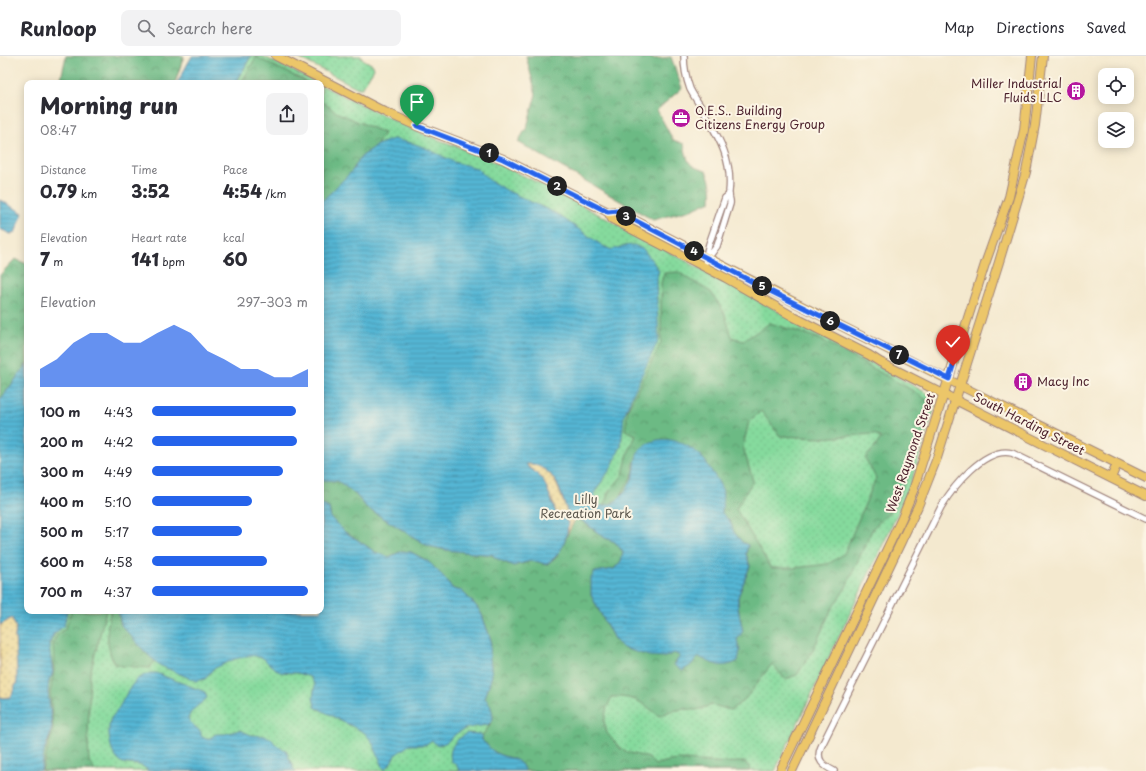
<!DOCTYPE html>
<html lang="en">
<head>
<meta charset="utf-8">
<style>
	body { margin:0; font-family:"Playpen Sans",sans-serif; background:#f2f2f3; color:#2b2b33; height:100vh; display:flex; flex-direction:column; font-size:15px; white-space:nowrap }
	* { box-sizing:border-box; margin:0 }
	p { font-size:13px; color:#7c7c81 }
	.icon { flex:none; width:22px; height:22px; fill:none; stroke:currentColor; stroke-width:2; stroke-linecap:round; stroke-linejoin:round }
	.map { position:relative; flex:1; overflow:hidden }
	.details { position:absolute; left:24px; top:24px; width:300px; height:534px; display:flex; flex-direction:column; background:#fff; border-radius:8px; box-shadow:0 2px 10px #0003 }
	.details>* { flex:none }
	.fabs { position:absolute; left:1098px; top:12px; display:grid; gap:8px }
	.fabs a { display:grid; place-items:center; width:36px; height:36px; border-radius:8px; background:#fff; box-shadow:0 2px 10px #0003; font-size:20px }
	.pin { position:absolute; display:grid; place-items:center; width:34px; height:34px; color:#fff; margin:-41px -17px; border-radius:50% 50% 50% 0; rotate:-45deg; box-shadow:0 0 4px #0007 }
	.pin .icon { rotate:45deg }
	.km { position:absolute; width:20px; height:20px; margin:-10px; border-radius:50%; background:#222; color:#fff; font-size:11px; line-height:20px; text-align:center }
	.round { display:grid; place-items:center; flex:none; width:42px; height:42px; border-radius:8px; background:#f2f2f3 }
	.overview { display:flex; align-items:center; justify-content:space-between; height:68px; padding:0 16px }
	h1 { font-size:22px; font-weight:800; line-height:30px }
	.figures { display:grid; grid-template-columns:repeat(3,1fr); gap:6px; height:68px; padding:4px 16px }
	.figures div { display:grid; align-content:center }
	.figures b { font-size:17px; font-weight:800 }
	.figures small { font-size:11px; font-weight:400 }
	.figures p { font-size:11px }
	.chart { height:112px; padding:8px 16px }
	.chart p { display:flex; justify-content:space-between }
	.chart svg { width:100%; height:72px; margin-top:4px; fill:#2563eb; opacity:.7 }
	ul { padding:0 16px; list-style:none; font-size:13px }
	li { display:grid; grid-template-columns:64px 48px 1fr; align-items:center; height:30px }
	li i { height:10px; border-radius:5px; background:#2563eb }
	header { display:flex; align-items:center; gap:24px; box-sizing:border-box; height:56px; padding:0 20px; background:#fff; border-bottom:1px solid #e1e1e2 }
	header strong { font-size:19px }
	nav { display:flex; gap:22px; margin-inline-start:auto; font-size:14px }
	.search { width:280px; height:36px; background:#f2f2f3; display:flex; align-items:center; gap:10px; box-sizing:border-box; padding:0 14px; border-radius:8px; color:#7c7c81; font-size:15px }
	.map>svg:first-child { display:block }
</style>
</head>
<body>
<header>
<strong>Runloop</strong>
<div class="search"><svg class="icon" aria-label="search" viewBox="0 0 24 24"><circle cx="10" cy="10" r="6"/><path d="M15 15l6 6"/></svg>Search here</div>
<nav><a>Map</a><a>Directions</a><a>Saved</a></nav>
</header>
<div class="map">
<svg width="1146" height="715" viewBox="0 0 1146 715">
	<defs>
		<pattern id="grass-dots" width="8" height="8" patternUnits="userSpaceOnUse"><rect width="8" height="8" fill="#85da9d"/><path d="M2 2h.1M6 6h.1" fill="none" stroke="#74bb87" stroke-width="1.8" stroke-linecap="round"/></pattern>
		<pattern id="forest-crowns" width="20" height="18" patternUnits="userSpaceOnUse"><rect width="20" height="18" fill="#6cba84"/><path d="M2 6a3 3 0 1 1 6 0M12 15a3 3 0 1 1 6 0" fill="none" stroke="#5b976c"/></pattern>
		<pattern id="sand-dots" width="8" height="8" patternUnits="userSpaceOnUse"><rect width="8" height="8" fill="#eeda9e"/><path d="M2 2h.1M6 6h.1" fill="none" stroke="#cebb88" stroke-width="1.8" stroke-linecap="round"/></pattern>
		<pattern id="water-rules" width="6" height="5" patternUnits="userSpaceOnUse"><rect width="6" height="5" fill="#55b6d4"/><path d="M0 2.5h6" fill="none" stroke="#4893ac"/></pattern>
	</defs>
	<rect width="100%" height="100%" fill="#fcf5e5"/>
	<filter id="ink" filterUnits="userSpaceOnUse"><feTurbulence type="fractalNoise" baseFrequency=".025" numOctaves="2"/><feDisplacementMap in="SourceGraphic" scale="8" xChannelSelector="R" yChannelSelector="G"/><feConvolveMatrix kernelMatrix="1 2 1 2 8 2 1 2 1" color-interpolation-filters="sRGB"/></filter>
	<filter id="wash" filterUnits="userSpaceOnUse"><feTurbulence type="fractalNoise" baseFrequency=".012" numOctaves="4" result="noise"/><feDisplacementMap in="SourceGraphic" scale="16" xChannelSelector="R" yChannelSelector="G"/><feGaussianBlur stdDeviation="0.9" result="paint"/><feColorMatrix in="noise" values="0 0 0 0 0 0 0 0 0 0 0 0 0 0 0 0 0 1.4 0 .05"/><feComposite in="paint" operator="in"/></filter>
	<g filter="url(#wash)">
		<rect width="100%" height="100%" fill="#f4e9cf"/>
		<!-- grass -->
		<g fill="url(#grass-dots)" stroke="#687c64">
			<path d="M251,0H262L318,27H236Z"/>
			<path d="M295,0H361V2L373,9L374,13L362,32H358Z"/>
			<path d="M321,29L418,76L475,97L545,130L707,216L932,340L935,350L929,370L911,427L898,457L775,715H41C39,703 48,690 50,679C53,665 48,651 48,636C48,626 53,618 52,609C52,602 47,595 50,588C54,573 65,576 67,556L66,555H321Z"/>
		</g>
		<!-- forest -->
		<g fill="url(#forest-crowns)" stroke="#5b6c58" fill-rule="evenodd">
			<path d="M66,0H184L175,27H60Z"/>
			<path d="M526,0H647L653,3L671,1L682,32L657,54L673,84L684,88C688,106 687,110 706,115C711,125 712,133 711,145L691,154L653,164L518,86L527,71L536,38Z"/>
			<path d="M256,1L309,27H241Z"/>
			<path d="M321,45L336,56L384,77L377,89L361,101L352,115L321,146Z"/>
			<path d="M15,203L27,208V308L0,344V219Z"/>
			<path d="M678,216L711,236L724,256L732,281L743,285L770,267L818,282L919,338L929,346V356L919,393L894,452L873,472L845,533L831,554L813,594L797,619L785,623L772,608L745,643L731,654L712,649L697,654L685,653L671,655L659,660C643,647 635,640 612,641L607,651L604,665L607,677L620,692L627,696L649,702L655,709C675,701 692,705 714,706C724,707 735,706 745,706L750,712L749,715H525C519,701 508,703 496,697C491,694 486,688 482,684V680L493,664L484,642L491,584L482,559L478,552L462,535L453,533L442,520L429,506L411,496L402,495L389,501L375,496L361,486L345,476L331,462L329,452L321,448V424L338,425L356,439L367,452L428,490L446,494L493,499L514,510C526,506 534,502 546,509L556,501L563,490L568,477L576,461L605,482L615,486L623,496L621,505L614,513L595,516L591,539L614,583L623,592L633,595L665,601L674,597L681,600L690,610L699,600L710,606L737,584L739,560L738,541L750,510L746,497L748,489L742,486L734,476L730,465L722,457V434L706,407L689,391L634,406V416L619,443L612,448L604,451L608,437L623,419L628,397L636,379L625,374L628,352L661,287V227L664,217ZM761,355L780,380L822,382L874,378L881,382L875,391L865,402L876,422L844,498L828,508L794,512H771L736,453L753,425L743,391L749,365Z"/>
			<path d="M70,555H106L90,618L88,681L89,706L95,715H42L53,672L50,637L54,614L53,587L57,579L65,573L71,557Z"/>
			<path d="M111,555H118L121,569L155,605L149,612L123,610L114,608C107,593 105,571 111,555Z"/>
		</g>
		<!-- sand -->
		<g fill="url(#sand-dots)" stroke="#9c7c64">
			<path d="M526,407C557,410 557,434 568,457L576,461L568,477V466L556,457L552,443L534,415L529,412Z"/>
			<path d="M12,562L16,572L15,580L17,602V625L11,641L0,642V569Z"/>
		</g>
		<!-- water -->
		<g fill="url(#water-rules)" stroke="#506a80">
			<path d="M192,0H251L236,27H177Z"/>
			<path d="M393,83L412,87L426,92L454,106L477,112L489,124L508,135L557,158L603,190L612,194L623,190L634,189L644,194L659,214L656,225L659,283L631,342L624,360L621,390L611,412L594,437L597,449C616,453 629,433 634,417C636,409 634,401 640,394C660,372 695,388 708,409C712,417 719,425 722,433C724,440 722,450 722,457L730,465L734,476L742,486L748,489L746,498L750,510L738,541V552L743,575L737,584L740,595L738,605C721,614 714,608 699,601L690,610L682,615L674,609L680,600L674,597L665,601L649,600L623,592L614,583L591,539V522L595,516L614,513L621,505L623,496L615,486L605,482L581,464L568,457C564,448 560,431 555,424C549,415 537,407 526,408L529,412L534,415L542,423L547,432L556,457L568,466C567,486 562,497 546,509C534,502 526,506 514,510L495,502L493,499L446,494L428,490L367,452L356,439L338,425L321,424V146L352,115L361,101L377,89Z"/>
			<path d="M0,144L23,157L15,177L11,178L0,173Z"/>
			<path d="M27,308V555H66L67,556L64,570L54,578L49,589L53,617L49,625L48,636L52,670L50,680L45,692L41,715H0V642L11,641L17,625V615L15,580L16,572L12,562L0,569V344Z"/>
			<path d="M321,448L329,452L331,462L345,476L361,486L375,496L389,501L402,495L411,496L429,506L443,520L453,533L462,535L478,552L482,559L491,584L490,601L492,620L485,642C491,649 493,655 493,664L488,669L467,672L457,677L447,686L437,690L432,684L425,689H409L395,699L389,710L384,713L372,686L365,677L315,651L313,641L315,629L310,621L298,617L280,616L269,608L263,602L251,599L235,603L213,613L205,623L196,625L159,609L145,596L121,569L118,555H321Z"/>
			<path d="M150,617H156L205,636L207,642C199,650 193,651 188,662L190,666L201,676V680L206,683L210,682L216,678H225L240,674L251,679L264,680L271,682L275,688L281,692L286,694L291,707H293V712L296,715H148C141,704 126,712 118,704C110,695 107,677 110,665C111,661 114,659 117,655C123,645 128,633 136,624C139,621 145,619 150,617Z"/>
			<path d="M467,677L479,678L482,680V684C486,688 491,694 496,697C509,704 518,699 525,715H459L456,708L451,705C448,691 456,684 467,677Z"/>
		</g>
	</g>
	<g filter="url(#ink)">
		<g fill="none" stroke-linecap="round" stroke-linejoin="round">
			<!-- street casing -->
			<g stroke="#9f847d" stroke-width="8">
				<g id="street">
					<path d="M684,0C684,11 686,22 690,33C693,39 697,45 701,51C717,79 733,102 729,136C728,141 731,143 730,148L717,190L706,205"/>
					<path d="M708,202L707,196L709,188L725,142L729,139"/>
					<path d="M834,715C824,710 815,704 821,691L941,451C953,431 985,390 1012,397L1146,463"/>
				</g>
			</g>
			<!-- primary casing -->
			<g stroke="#9f847d" stroke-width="10">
				<g id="primary">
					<path d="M276,0L385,56L417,70L503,103L608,156L617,155C792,247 969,334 1146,422"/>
					<path d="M608,156L612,163L726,222L794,261L869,299L880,306L1146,440"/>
					<path d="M1111,422L1117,408"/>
					<path d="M780,715L902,462L913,435L985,208L1009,141L1024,74L1032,0"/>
					<path d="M792,715L918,450L937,402L999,206L1026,116L1035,69L1043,0"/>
				</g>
			</g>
			<!-- street -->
			<use href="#street" stroke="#fff" stroke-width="5.5"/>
			<!-- primary -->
			<use href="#primary" stroke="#ecc669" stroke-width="8"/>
		</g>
	</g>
	<g fill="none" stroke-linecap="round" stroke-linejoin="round" filter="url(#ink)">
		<!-- route casing -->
		<g stroke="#fff" stroke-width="8">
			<path id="route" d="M417,70L503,103L608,156L617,155L768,234L949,323L953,310"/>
		</g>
		<!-- route -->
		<use href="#route" stroke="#2563eb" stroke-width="5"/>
	</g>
	<!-- icons -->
	<defs>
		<g id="building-disc" transform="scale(1)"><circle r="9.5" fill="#b5179e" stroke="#fcf5e5"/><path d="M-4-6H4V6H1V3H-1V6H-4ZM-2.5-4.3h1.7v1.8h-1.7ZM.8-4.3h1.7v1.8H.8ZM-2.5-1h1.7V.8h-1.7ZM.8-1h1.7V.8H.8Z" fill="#fff"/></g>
		<g id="office-disc" transform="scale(1)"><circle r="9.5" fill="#b5179e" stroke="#fcf5e5"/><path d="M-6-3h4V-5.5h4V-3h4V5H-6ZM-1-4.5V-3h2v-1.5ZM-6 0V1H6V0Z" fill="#fff"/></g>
	</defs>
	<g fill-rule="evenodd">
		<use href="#building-disc" x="1076" y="35"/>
		<use href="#office-disc" x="681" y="62"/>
		<use href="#building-disc" x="1023" y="326"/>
	</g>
	<g text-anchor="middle" stroke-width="4" stroke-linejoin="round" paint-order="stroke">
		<!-- poi labels -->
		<g font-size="12" fill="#4a1f2b" stroke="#fcf5e5" text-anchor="start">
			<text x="1062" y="32" text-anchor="end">Miller Industrial<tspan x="1062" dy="14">Fluids LLC</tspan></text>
			<text x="695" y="59">O.E.S.. Building<tspan x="695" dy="14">Citizens Energy Group</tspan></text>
			<text x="1037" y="330">Macy Inc</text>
		</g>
		<!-- street labels -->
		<g font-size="12" fill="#4a1f2b" stroke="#fcf5e5">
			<text transform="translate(1029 368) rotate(27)" y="4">South Harding Street</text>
			<text transform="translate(911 397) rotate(-71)" y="4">West Raymond Street</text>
		</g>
		<!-- park labels -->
		<g font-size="12" fill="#5c574d" stroke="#fcf5e5">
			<text x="586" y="448">Lilly<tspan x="586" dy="14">Recreation Park</tspan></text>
		</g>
	</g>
</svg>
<div class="fabs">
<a><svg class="icon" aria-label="locate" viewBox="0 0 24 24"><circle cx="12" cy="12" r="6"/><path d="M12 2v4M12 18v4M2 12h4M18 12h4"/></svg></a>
<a><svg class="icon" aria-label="layers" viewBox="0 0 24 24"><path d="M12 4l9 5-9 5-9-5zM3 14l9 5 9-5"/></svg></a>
</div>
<div class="pin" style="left:417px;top:70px;background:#1e9e55"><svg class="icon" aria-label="arrive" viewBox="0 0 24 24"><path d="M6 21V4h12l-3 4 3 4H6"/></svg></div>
<div class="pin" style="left:953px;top:310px;background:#d93025"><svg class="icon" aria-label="check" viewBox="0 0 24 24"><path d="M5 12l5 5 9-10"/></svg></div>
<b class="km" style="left:489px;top:97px">1</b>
<b class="km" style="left:557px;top:130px">2</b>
<b class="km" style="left:626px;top:160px">3</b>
<b class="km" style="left:694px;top:195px">4</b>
<b class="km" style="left:762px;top:230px">5</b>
<b class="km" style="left:830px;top:265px">6</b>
<b class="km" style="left:899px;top:299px">7</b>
<section class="details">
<div class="overview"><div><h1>Morning run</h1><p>08:47</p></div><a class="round"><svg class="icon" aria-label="share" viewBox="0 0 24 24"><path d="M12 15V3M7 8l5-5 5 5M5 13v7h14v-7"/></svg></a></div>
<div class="figures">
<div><p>Distance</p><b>0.79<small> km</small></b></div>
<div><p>Time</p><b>3:52</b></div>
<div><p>Pace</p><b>4:54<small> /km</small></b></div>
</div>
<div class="figures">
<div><p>Elevation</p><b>7<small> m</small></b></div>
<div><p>Heart rate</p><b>141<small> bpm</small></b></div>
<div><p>kcal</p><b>60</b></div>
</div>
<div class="chart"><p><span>Elevation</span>297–303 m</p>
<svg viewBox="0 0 160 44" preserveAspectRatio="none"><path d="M0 44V33L10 27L20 17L30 11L40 11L50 17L60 17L70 11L80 6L90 11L100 22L110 27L120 33L130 33L140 38L150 38L160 33V44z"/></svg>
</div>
<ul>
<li><b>100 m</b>4:43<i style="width:92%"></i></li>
<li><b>200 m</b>4:42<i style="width:93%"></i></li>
<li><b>300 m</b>4:49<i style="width:84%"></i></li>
<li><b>400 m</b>5:10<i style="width:64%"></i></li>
<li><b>500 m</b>5:17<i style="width:58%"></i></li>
<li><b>600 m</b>4:58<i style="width:74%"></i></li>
<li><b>700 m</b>4:37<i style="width:100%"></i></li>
</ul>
</section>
</div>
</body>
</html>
